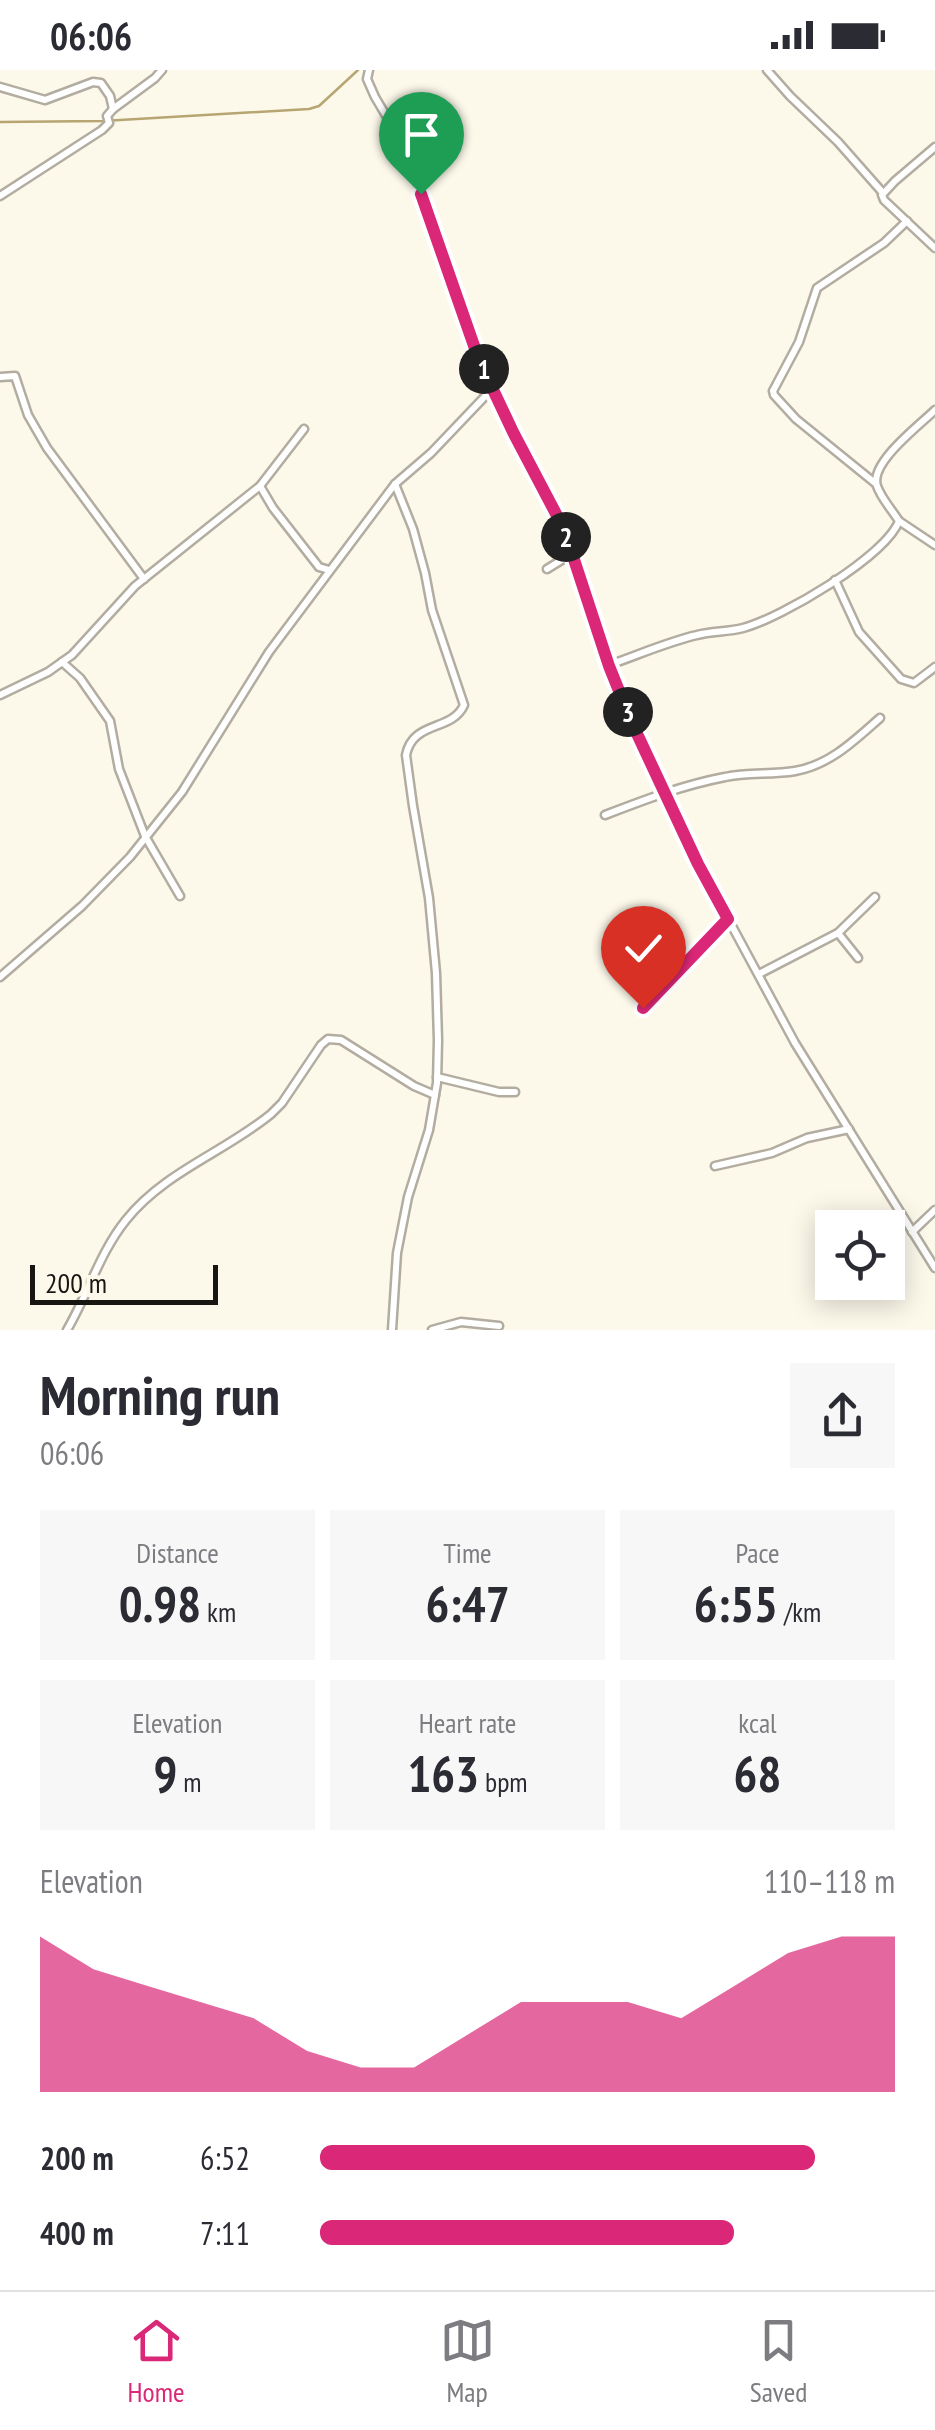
<!DOCTYPE html>
<html lang="en">
<head>
<meta charset="utf-8">
<style>
	body { margin:0; font-family:"PT Sans Narrow",sans-serif; background:#f7f7f7; color:#2b2b33; height:100vh; display:flex; flex-direction:column; font-size:38px; white-space:nowrap }
	* { box-sizing:border-box; margin:0 }
	p { font-size:32px; color:#7c7c81 }
	.icon { flex:none; width:55px; height:55px; fill:none; stroke:currentColor; stroke-width:2; stroke-linecap:round; stroke-linejoin:round }
	.map { position:relative; height:1260px; overflow:hidden }
	.drawer { display:flex; flex-direction:column; background:#fff; flex:1 }
	.drawer>* { flex:none }
	.tools { position:absolute; left:815px; top:1140px; display:grid; gap:20px }
	.tools a { display:grid; place-items:center; width:90px; height:90px; border-radius:0px; background:#fff; box-shadow:0 5px 25px #0003; font-size:50px }
	.scale { position:absolute; left:30px; bottom:25px; width:188px; box-sizing:border-box; padding-left:10px; border:5px solid #181612; border-top:0; font-size:28px; line-height:35px; white-space:nowrap; color:#181612; -webkit-text-stroke:8px #fcf8ea; paint-order:stroke }
	.pin { position:absolute; display:grid; place-items:center; width:85px; height:85px; color:#fff; margin:-102px -42px; border-radius:50% 50% 50% 0; rotate:-45deg; box-shadow:0 0 10px #0007 }
	.pin .icon { rotate:45deg }
	.km { position:absolute; width:50px; height:50px; margin:-25px; border-radius:50%; background:#222; color:#fff; font-size:28px; line-height:50px; text-align:center }
	.round { display:grid; place-items:center; flex:none; width:105px; height:105px; border-radius:0px; background:#f7f7f7 }
	.summary { display:flex; align-items:center; justify-content:space-between; height:170px; padding:0 40px }
	h1 { font-size:55px; font-weight:600; line-height:75px }
	.figures { display:grid; grid-template-columns:repeat(3,1fr); gap:15px; height:170px; padding:10px 40px }
	.figures div { display:grid; align-content:center; border-radius:0px; background:#f7f7f7; text-align:center }
	.figures b { font-size:50px; font-weight:600 }
	.figures small { font-size:28px; font-weight:400 }
	.figures p { font-size:28px }
	.chart { height:280px; padding:20px 40px }
	.chart p { display:flex; justify-content:space-between }
	.chart svg { width:100%; height:180px; margin-top:10px; fill:#db2777; opacity:.7 }
	ul { padding:0 40px; list-style:none; font-size:32px }
	li { display:grid; grid-template-columns:160px 120px 1fr; align-items:center; height:75px }
	li i { height:25px; border-radius:12px; background:#db2777 }
	.status { display:flex; justify-content:space-between; align-items:center; height:70px; padding:0 50px; background:#fff; direction:ltr }
	.status svg { height:28px; fill:currentColor }
	.dock { display:flex; justify-content:space-around; align-items:center; height:140px; border-top:2px solid #e1e1e2; background:#fff; font-size:28px; color:#7c7c81 }
	.dock a { display:grid; justify-items:center; gap:5px }
	.dock .current { color:#db2777 }
	.map>svg:first-child { display:block }
</style>
</head>
<body>
<div class="status"><b>06:06</b><svg viewBox="0 0 49 12"><path d="M0 12V9h3v3zM5 12V6h3v6zM10 12V3h3v9zM15 12V0h3v12zM26 1h20v11H26zM47 4h2v5h-2z"/></svg></div>
<div class="map">
<svg width="935" height="1260" viewBox="0 0 935 1260">
	<rect width="100%" height="100%" fill="#fcf8ea"/>
	<g fill="none" stroke-linecap="round" stroke-linejoin="round">
		<!-- stream -->
		<path stroke="#b7a572" stroke-width="2.5" d="M0,52L103,51L309,39L319,36L358,0"/>
		<!-- street casing -->
		<g stroke="#b2ada0" stroke-width="11">
			<g id="street">
				<path d="M369,0L367,9L375,27L407,81L479,290L513,362L564,459L620,622L698,793L795,973L935,1198"/>
				<path d="M767,0L790,26L838,72L883,123"/>
				<path d="M0,17L45,30L93,12L101,13L110,26L113,39"/>
				<path d="M935,77L895,111L882,125L884,130L935,178"/>
				<path d="M0,126L102,60L109,53L107,46L113,39L155,8L162,0"/>
				<path d="M0,307L15,306L28,345L47,378L144,509"/>
				<path d="M875,413L796,349L774,325L773,321L799,272L817,218L884,173L907,151"/>
				<path d="M260,416L304,359"/>
				<path d="M899,451L935,475"/>
				<path d="M547,499L573,483"/>
				<path d="M835,510L859,562L901,609L914,613L935,597"/>
				<path d="M62,592L80,608L110,651L119,699L145,766L180,826"/>
				<path d="M609,595C638,585 667,572 697,565C712,561 728,562 743,558C781,548 885,487 899,451C892,440 881,428 877,416C869,393 920,355 935,340"/>
				<path d="M0,625L48,602L72,585L135,516L260,416L273,438L319,497L329,500"/>
				<path d="M605,745C644,730 683,715 725,707C748,702 772,705 795,701C830,695 855,670 880,648"/>
				<path d="M838,863L858,888"/>
				<path d="M759,904L838,863L875,827"/>
				<path d="M0,907L82,836L130,787L182,722L269,582L395,414L431,383L493,318"/>
				<path d="M643,938L729,849"/>
				<path d="M437,1007L499,1022H515"/>
				<path d="M715,1096L772,1083L807,1068L849,1059"/>
				<path d="M912,1162L935,1140"/>
				<path d="M67,1260C88,1224 100,1182 126,1150C164,1102 225,1082 271,1044L282,1033L321,975L328,969L341,970L414,1016L435,1025"/>
				<path d="M392,1260L397,1183L408,1127L429,1060L437,1013L438,970L436,903L429,828L413,736L406,685C413,650 452,662 464,635L432,540L425,503L413,459L395,414"/>
				<path d="M432,1260L461,1252L499,1256"/>
			</g>
		</g>
		<!-- street -->
		<use href="#street" stroke="#fff" stroke-width="6"/>
	</g>
	<g fill="none" stroke-linecap="round" stroke-linejoin="round">
		<!-- route casing -->
		<g stroke="#fff" stroke-width="20">
			<path id="route" d="M421,124L479,290L513,362L564,459L609,596L632,653L698,794L728,849L643,938"/>
		</g>
		<!-- route -->
		<use href="#route" stroke="#db2777" stroke-width="12"/>
	</g>
</svg>
<div class="tools">
<a><svg class="icon" aria-label="locate" viewBox="0 0 24 24"><circle cx="12" cy="12" r="6"/><path d="M12 2v4M12 18v4M2 12h4M18 12h4"/></svg></a>
</div>
<div class="scale">200 m</div>
<div class="pin" style="left:421px;top:124px;background:#1e9e55"><svg class="icon" aria-label="arrive" viewBox="0 0 24 24"><path d="M6 21V4h12l-3 4 3 4H6"/></svg></div>
<div class="pin" style="left:643px;top:938px;background:#d93025"><svg class="icon" aria-label="check" viewBox="0 0 24 24"><path d="M5 12l5 5 9-10"/></svg></div>
<b class="km" style="left:484px;top:299px">1</b>
<b class="km" style="left:566px;top:467px">2</b>
<b class="km" style="left:628px;top:642px">3</b>
</div>
<section class="drawer">
<div class="summary"><div><h1>Morning run</h1><p>06:06</p></div><a class="round"><svg class="icon" aria-label="share" viewBox="0 0 24 24"><path d="M12 15V3M7 8l5-5 5 5M5 13v7h14v-7"/></svg></a></div>
<div class="figures">
<div><p>Distance</p><b>0.98<small> km</small></b></div>
<div><p>Time</p><b>6:47</b></div>
<div><p>Pace</p><b>6:55<small> /km</small></b></div>
</div>
<div class="figures">
<div><p>Elevation</p><b>9<small> m</small></b></div>
<div><p>Heart rate</p><b>163<small> bpm</small></b></div>
<div><p>kcal</p><b>68</b></div>
</div>
<div class="chart"><p><span>Elevation</span>110–118 m</p>
<svg viewBox="0 0 160 44" preserveAspectRatio="none"><path d="M0 44V6L10 14L20 18L30 22L40 26L50 34L60 38L70 38L80 30L90 22L100 22L110 22L120 26L130 18L140 10L150 6L160 6V44z"/></svg>
</div>
<ul>
<li><b>200 m</b>6:52<i style="width:86%"></i></li>
<li><b>400 m</b>7:11<i style="width:72%"></i></li>
</ul>
</section>
<nav class="dock">
<a class="current"><svg class="icon" aria-label="home" viewBox="0 0 24 24"><path d="M3 11l9-7 9 7M6 9v11h12V9"/></svg>Home</a>
<a><svg class="icon" aria-label="map" viewBox="0 0 24 24"><path d="M3 6l6-2 6 2 6-2v14l-6 2-6-2-6 2zM9 4v14M15 6v14"/></svg>Map</a>
<a><svg class="icon" aria-label="saved" viewBox="0 0 24 24"><path d="M7 4h10v16l-5-4-5 4z"/></svg>Saved</a>
</nav>
</body>
</html>
